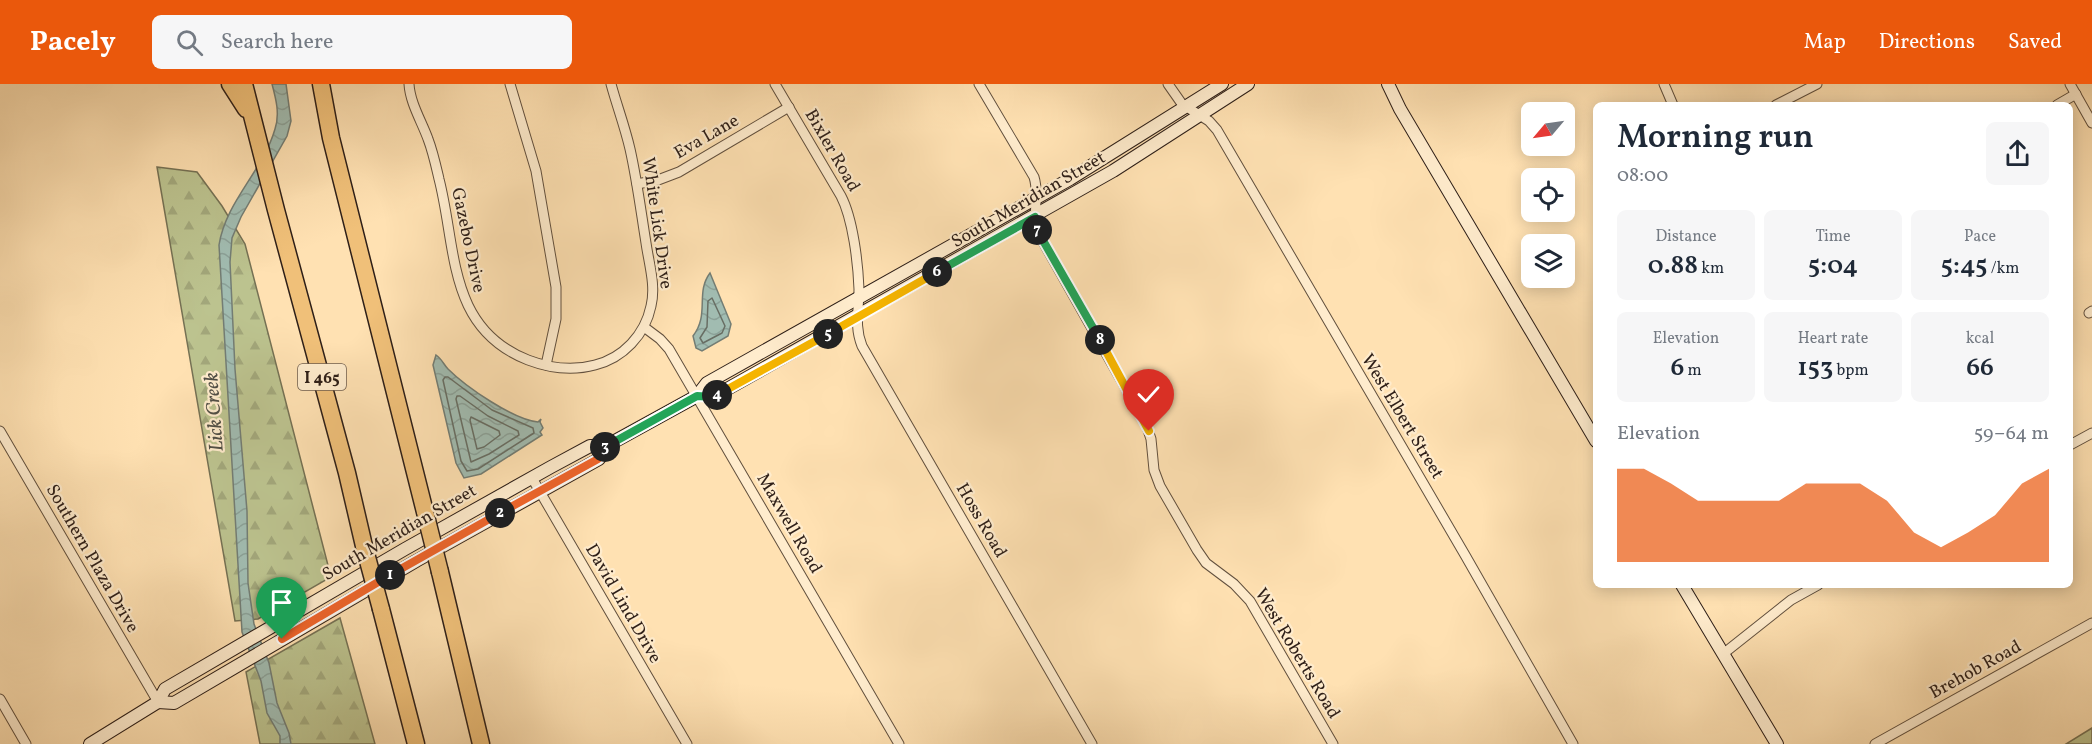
<!DOCTYPE html>
<html lang="en">
<head>
<meta charset="utf-8">
<style>
	body { margin:0; font-family:Vollkorn,serif; background:#f6f6f7; color:#1f2937; height:100vh; display:flex; flex-direction:column; font-size:22px; white-space:nowrap }
	* { box-sizing:border-box; margin:0 }
	p { font-size:20px; color:#747a83 }
	.icon { flex:none; width:33px; height:33px; fill:none; stroke:currentColor; stroke-width:2; stroke-linecap:round; stroke-linejoin:round }
	.map { position:relative; flex:1; overflow:hidden }
	.panel { position:absolute; left:1593px; top:18px; width:480px; height:486px; display:flex; flex-direction:column; background:#fff; border-radius:9px; box-shadow:0 3px 15px #0003 }
	.panel>* { flex:none }
	.needle { width:39px; rotate:241deg }
	.fabs { position:absolute; left:1521px; top:18px; display:grid; gap:12px }
	.fabs a { display:grid; place-items:center; width:54px; height:54px; border-radius:9px; background:#fff; box-shadow:0 3px 15px #0003; font-size:30px }
	.pin { position:absolute; display:grid; place-items:center; width:51px; height:51px; color:#fff; margin:-62px -26px; border-radius:50% 50% 50% 0; rotate:-45deg; box-shadow:0 0 6px #0007 }
	.pin .icon { rotate:45deg }
	.km { position:absolute; width:30px; height:30px; margin:-15px; border-radius:50%; background:#222; color:#fff; font-size:16px; line-height:30px; text-align:center }
	.round { display:grid; place-items:center; flex:none; width:63px; height:63px; border-radius:9px; background:#f6f6f7 }
	.head { display:flex; align-items:center; justify-content:space-between; height:102px; padding:0 24px }
	h1 { font-size:33px; font-weight:600; line-height:45px }
	.figures { display:grid; grid-template-columns:repeat(3,1fr); gap:9px; height:102px; padding:6px 24px }
	.figures div { display:grid; align-content:center; border-radius:9px; background:#f6f6f7; text-align:center }
	.figures b { font-size:26px; font-weight:600 }
	.figures small { font-size:16px; font-weight:400 }
	.figures p { font-size:16px }
	.chart { height:168px; padding:12px 24px }
	.chart p { display:flex; justify-content:space-between }
	.chart svg { width:100%; height:108px; margin-top:6px; fill:#ea580c; opacity:.7 }
	header { display:flex; align-items:center; gap:36px; box-sizing:border-box; height:84px; padding:0 30px; background:#ea580c; color:#fff }
	header strong { font-size:28px }
	nav { display:flex; gap:33px; margin-inline-start:auto; font-size:21px }
	.search { width:420px; height:54px; background:#f6f6f7; display:flex; align-items:center; gap:15px; box-sizing:border-box; padding:0 21px; border-radius:9px; color:#747a83; font-size:22px }
	.map>svg:first-child { display:block }
</style>
</head>
<body>
<header>
<strong>Pacely</strong>
<div class="search"><svg class="icon" aria-label="search" viewBox="0 0 24 24"><circle cx="10" cy="10" r="6"/><path d="M15 15l6 6"/></svg>Search here</div>
<nav><a>Map</a><a>Directions</a><a>Saved</a></nav>
</header>
<div class="map">
<svg width="2092" height="660" viewBox="0 0 2092 660">
	<defs>
		<pattern id="forest-firs" width="22" height="20" patternUnits="userSpaceOnUse" patternTransform="scale(1.5)"><rect width="22" height="20" fill="#bcc38f"/><path d="M5 1l3.5 6h-7zM16 11l3.5 6h-7z" fill="#a2a77b"/></pattern>
		<pattern id="water-waves" width="16" height="10" patternUnits="userSpaceOnUse" patternTransform="scale(1.5)"><rect width="16" height="10" fill="#a1bcb1"/><path d="M0 5q4-4 8 0t8 0" fill="none" stroke="#8ba198"/></pattern>
	</defs>
	<rect width="100%" height="100%" fill="#ffe1b2"/>
	<filter id="stains"><feTurbulence type="fractalNoise" baseFrequency=".00333" numOctaves="4"/><feColorMatrix values="0 0 0 0 .2 0 0 0 0 .09 0 0 0 0 .02 0 0 0 .5 -.17"/></filter>
	<radialGradient id="worn" r=".72"><stop offset=".6" stop-color="#630" stop-opacity="0"/><stop offset="1" stop-color="#630" stop-opacity=".3"/></radialGradient>
	<!-- forest -->
	<g fill="url(#forest-firs)" stroke="#757154" stroke-width="1.5">
		<path d="M157,83L197,88L222,122L245,160L331,493L258,535L235,537Z"/>
		<path d="M340,534L375,660H260L246,588Z"/>
		<path d="M2092,644V660H2066Z"/>
	</g>
	<!-- water -->
	<g fill="url(#water-waves)" stroke="#737d74" stroke-width="1.5">
		<path d="M272,0H286L291,37L287,52L241,133L232,154L230,178L235,285L247,427L248,499L254,540L269,579L277,619L289,649L291,660H280V652L267,629L261,597L242,548L219,161C226,117 263,87 275,45C280,30 276,15 272,0Z"/>
		<path d="M710,189L731,240L728,252L702,267L696,264L693,252C710,230 695,209 710,189Z"/>
		<path d="M436,271C442,275 444,281 448,285C466,303 514,336 538,338L541,335L540,338L543,344L540,348L542,351L481,390L464,394L456,379L433,281Z"/>
	</g>
	<g fill="none" stroke-linecap="round" stroke-linejoin="round">
		<!-- shore -->
		<g stroke="#686e64" stroke-width="1.5">
			<path d="M712,214L725,242L722,249L703,259L700,254L707,243L708,217Z"/>
			<path d="M445,293H448L492,326L533,344L534,349L478,385L467,387L461,377L443,296Z"/>
			<path d="M457,312H460L488,332L518,347L519,351L489,370L471,378L456,315Z"/>
			<path d="M471,333L499,347L500,351L484,363L477,365L470,336Z"/>
		</g>
		<!-- minor casing -->
		<g stroke="#62503e" stroke-width="11">
			<g id="minor">
				<path d="M409,0C410,19 422,38 428,55C433,68 436,82 439,95C457,165 447,244 528,276C549,284 573,287 595,281C623,274 645,251 651,222C656,202 649,180 646,159C641,128 637,96 630,65C625,43 617,22 611,0"/>
				<path d="M510,0L536,87L556,203V235L546,281"/>
				<path d="M775,0L841,112C853,135 858,179 859,205C859,226 854,242 862,262L1092,660"/>
				<path d="M979,0L1034,93C1040,112 1032,129 1037,147L1146,340L1151,355L1154,386L1160,402L1197,466L1206,479L1234,500L1250,517L1333,660"/>
				<path d="M1168,0L1182,20L1209,37L1217,46L1465,471L1573,660"/>
				<path d="M1664,0L1673,21"/>
				<path d="M2070,0L2092,39"/>
				<path d="M1776,21L1817,0"/>
				<path d="M2057,21L2076,10"/>
				<path d="M637,100L658,96L679,88L789,23"/>
				<path d="M2089,229L2092,227"/>
				<path d="M644,243L660,255L669,265L899,660"/>
				<path d="M0,347L158,618"/>
				<path d="M2070,361L2092,349"/>
				<path d="M532,394L687,660"/>
				<path d="M1723,570L1791,516L1818,501"/>
				<path d="M0,615L26,660"/>
				<path d="M1875,660L2092,539"/>
			</g>
		</g>
		<!-- secondary casing -->
		<g stroke="#2e1f18" stroke-width="14">
			<g id="secondary">
				<path d="M1388,0L1400,25L1596,357"/>
				<path d="M697,312L713,313L1113,87L1248,0"/>
				<path d="M1682,501L1777,660"/>
				<path d="M158,618L174,619L416,477L599,375L606,362"/>
				<path d="M90,660L158,618L165,605L405,465L551,383L590,362H606L697,312L707,299L1070,95L1222,0"/>
			</g>
		</g>
		<!-- motorway casing -->
		<g stroke="#2e1f18" stroke-width="19">
			<g id="motorway">
				<path d="M230,0L246,25"/>
				<path d="M244,0L276,126L347,389L364,462"/>
				<path d="M321,0L331,54L425,428"/>
				<path d="M440,488L481,660"/>
				<path d="M381,525L416,660"/>
			</g>
		</g>
		<!-- minor -->
		<use href="#minor" stroke="#ffeccd" stroke-width="9"/>
		<!-- secondary -->
		<use href="#secondary" stroke="#ffeccd" stroke-width="12"/>
		<!-- motorway -->
		<use href="#motorway" stroke="#f0c079" stroke-width="16"/>
		<!-- motorway-bridge casing -->
		<g stroke="#2e1f18" stroke-width="19" stroke-linecap="butt">
			<g id="motorway-bridge">
				<path d="M425,428L440,488"/>
				<path d="M364,462L381,525"/>
			</g>
		</g>
		<!-- motorway-bridge -->
		<use href="#motorway-bridge" stroke="#f0c079" stroke-width="16"/>
	</g>
	<g fill="none" stroke-linecap="round" stroke-linejoin="round">
		<!-- split-1 casing -->
		<g stroke="#fff" stroke-width="12">
			<path id="split-1" d="M282,555L390,491"/>
		</g>
		<!-- split-2 casing -->
		<g stroke="#fff" stroke-width="12">
			<path id="split-2" d="M390,491L500,429"/>
		</g>
		<!-- split-3 casing -->
		<g stroke="#fff" stroke-width="12">
			<path id="split-3" d="M500,429L598,375L605,363"/>
		</g>
		<!-- split-4 casing -->
		<g stroke="#fff" stroke-width="12">
			<path id="split-4" d="M605,363L697,312L713,313L717,311"/>
		</g>
		<!-- split-5 casing -->
		<g stroke="#fff" stroke-width="12">
			<path id="split-5" d="M717,311L828,250"/>
		</g>
		<!-- split-6 casing -->
		<g stroke="#fff" stroke-width="12">
			<path id="split-6" d="M828,250L937,188"/>
		</g>
		<!-- split-7 casing -->
		<g stroke="#fff" stroke-width="12">
			<path id="split-7" d="M937,188L1035,133L1037,146"/>
		</g>
		<!-- split-8 casing -->
		<g stroke="#fff" stroke-width="12">
			<path id="split-8" d="M1037,146L1100,256"/>
		</g>
		<!-- split-9 casing -->
		<g stroke="#fff" stroke-width="12">
			<path id="split-9" d="M1100,256L1149,347"/>
		</g>
		<!-- split-1 -->
		<use href="#split-1" stroke="#f0652b" stroke-width="8"/>
		<!-- split-2 -->
		<use href="#split-2" stroke="#f0652b" stroke-width="8"/>
		<!-- split-3 -->
		<use href="#split-3" stroke="#f0652b" stroke-width="8"/>
		<!-- split-4 -->
		<use href="#split-4" stroke="#22a559" stroke-width="8"/>
		<!-- split-5 -->
		<use href="#split-5" stroke="#f5b400" stroke-width="8"/>
		<!-- split-6 -->
		<use href="#split-6" stroke="#f5b400" stroke-width="8"/>
		<!-- split-7 -->
		<use href="#split-7" stroke="#22a559" stroke-width="8"/>
		<!-- split-8 -->
		<use href="#split-8" stroke="#22a559" stroke-width="8"/>
		<!-- split-9 -->
		<use href="#split-9" stroke="#f5b400" stroke-width="8"/>
	</g>
	<g text-anchor="middle" stroke-width="4.5" stroke-linejoin="round" paint-order="stroke">
		<!-- shield labels -->
		<rect fill="#ffeccd" stroke="#6d5c4e" stroke-width="1.5" x="298" y="280" width="48" height="26" rx="4.5"/>
		<g font-size="16" font-weight="bold" fill="#2e1f18">
			<text x="322" y="299">I 465</text>
		</g>
		<!-- street labels -->
		<g font-size="18" fill="#2e1f18" stroke="#ffeccd">
			<text transform="translate(706 52) rotate(-30)" y="6">Eva Lane</text>
			<text transform="translate(833 66) rotate(60)" y="6">Bixler Road</text>
			<text transform="translate(1028 115) rotate(-30)" y="6">South Meridian Street</text>
			<text transform="translate(658 139) rotate(82)" y="6">White Lick Drive</text>
			<text transform="translate(469 156) rotate(78)" y="6">Gazebo Drive</text>
			<text transform="translate(1403 332) rotate(59)" y="6">West Elbert Street</text>
			<text transform="translate(982 436) rotate(60)" y="6">Hoss Road</text>
			<text transform="translate(790 439) rotate(60)" y="6">Maxwell Road</text>
			<text transform="translate(399 448) rotate(-30)" y="6">South Meridian Street</text>
			<text transform="translate(93 474) rotate(60)" y="6">Southern Plaza Drive</text>
			<text transform="translate(624 519) rotate(60)" y="6">David Lind Drive</text>
			<text transform="translate(1298 569) rotate(59)" y="6">West Roberts Road</text>
			<text transform="translate(1975 585) rotate(-29)" y="6">Brehob Road</text>
		</g>
		<!-- water labels -->
		<g font-size="20" font-style="italic" fill="#504e46" stroke="#ffeccd">
			<text transform="translate(213 328) rotate(-94)" y="7">Lick Creek</text>
		</g>
	</g>
	<rect width="100%" height="100%" filter="url(#stains)"/>
	<rect width="100%" height="100%" fill="url(#worn)"/>
</svg>
<div class="fabs">
<a><svg class="needle" viewBox="-14 -14 28 28"><path d="M0-13l5 13h-10z" fill="#e53935"/><path d="M0 13l5-13h-10z" fill="#747a83"/></svg></a>
<a><svg class="icon" aria-label="locate" viewBox="0 0 24 24"><circle cx="12" cy="12" r="6"/><path d="M12 2v4M12 18v4M2 12h4M18 12h4"/></svg></a>
<a><svg class="icon" aria-label="layers" viewBox="0 0 24 24"><path d="M12 4l9 5-9 5-9-5zM3 14l9 5 9-5"/></svg></a>
</div>
<div class="pin" style="left:282px;top:555px;background:#1e9e55"><svg class="icon" aria-label="arrive" viewBox="0 0 24 24"><path d="M6 21V4h12l-3 4 3 4H6"/></svg></div>
<div class="pin" style="left:1149px;top:347px;background:#d93025"><svg class="icon" aria-label="check" viewBox="0 0 24 24"><path d="M5 12l5 5 9-10"/></svg></div>
<b class="km" style="left:390px;top:491px">1</b>
<b class="km" style="left:500px;top:429px">2</b>
<b class="km" style="left:605px;top:363px">3</b>
<b class="km" style="left:717px;top:311px">4</b>
<b class="km" style="left:828px;top:250px">5</b>
<b class="km" style="left:937px;top:188px">6</b>
<b class="km" style="left:1037px;top:146px">7</b>
<b class="km" style="left:1100px;top:256px">8</b>
<section class="panel">
<div class="head"><div><h1>Morning run</h1><p>08:00</p></div><a class="round"><svg class="icon" aria-label="share" viewBox="0 0 24 24"><path d="M12 15V3M7 8l5-5 5 5M5 13v7h14v-7"/></svg></a></div>
<div class="figures">
<div><p>Distance</p><b>0.88<small> km</small></b></div>
<div><p>Time</p><b>5:04</b></div>
<div><p>Pace</p><b>5:45<small> /km</small></b></div>
</div>
<div class="figures">
<div><p>Elevation</p><b>6<small> m</small></b></div>
<div><p>Heart rate</p><b>153<small> bpm</small></b></div>
<div><p>kcal</p><b>66</b></div>
</div>
<div class="chart"><p><span>Elevation</span>59–64 m</p>
<svg viewBox="0 0 160 44" preserveAspectRatio="none"><path d="M0 44V6L10 6L20 12L30 19L40 19L50 19L60 19L70 12L80 12L90 12L100 19L110 32L120 38L130 32L140 25L150 12L160 6V44z"/></svg>
</div>
</section>
</div>
</body>
</html>
